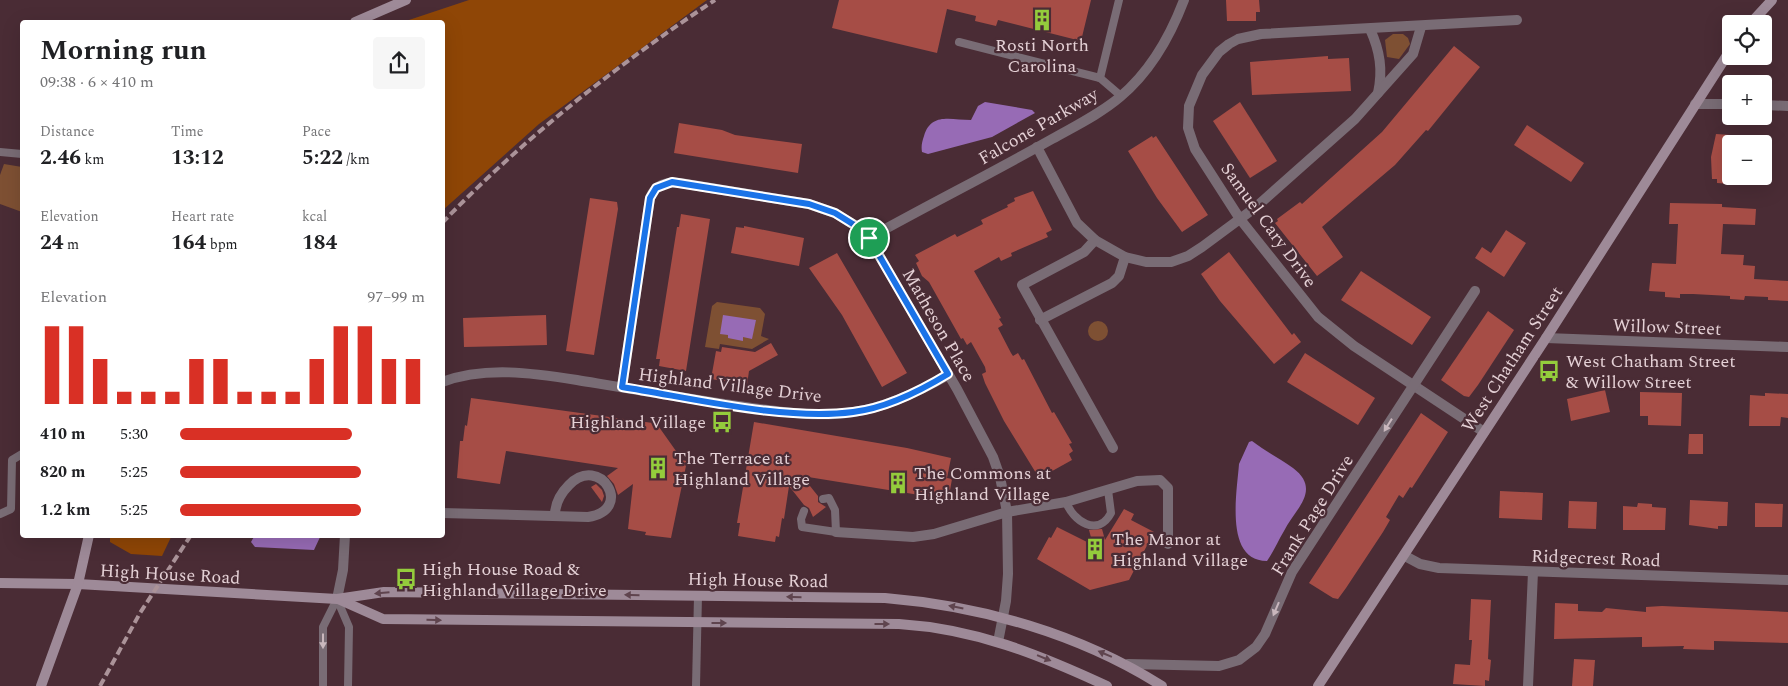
<!DOCTYPE html>
<html lang="en">
<head>
<meta charset="utf-8">
<style>
	body { margin:0; font-family:Spectral,serif; background:#f6f6f6; color:#202124; height:100vh; display:flex; flex-direction:column; font-size:19px; white-space:nowrap }
	* { box-sizing:border-box; margin:0 }
	p { font-size:16px; color:#757577 }
	.icon { flex:none; width:28px; height:28px; fill:none; stroke:currentColor; stroke-width:2; stroke-linecap:round; stroke-linejoin:round }
	.map { position:relative; flex:1; overflow:hidden }
	.details { position:absolute; left:20px; top:20px; width:425px; height:518px; display:flex; flex-direction:column; background:#fff; border-radius:5px; box-shadow:0 5px 20px #0002 }
	.details>* { flex:none }
	.controls { position:absolute; left:1722px; top:15px; display:grid; gap:10px }
	.controls a { display:grid; place-items:center; width:50px; height:50px; border-radius:5px; background:#fff; box-shadow:0 5px 20px #0002; font-size:25px }
	.pin { position:absolute; display:grid; place-items:center; width:42px; height:42px; color:#fff; margin:-21px; border:2px solid #fff; border-radius:50%; box-shadow:0 1px 5px #0007 }
	.round { display:grid; place-items:center; flex:none; width:52px; height:52px; border-radius:5px; background:#f6f6f6 }
	.summary { display:flex; align-items:center; justify-content:space-between; height:85px; padding:0 20px }
	h1 { font-size:28px; font-weight:700; line-height:38px }
	.metrics { display:grid; grid-template-columns:repeat(3,1fr); gap:8px; height:85px; padding:5px 20px }
	.metrics div { display:grid; align-content:center }
	.metrics b { font-size:21px; font-weight:700 }
	.metrics small { font-size:14px; font-weight:400 }
	.metrics p { font-size:14px }
	.chart { height:140px; padding:10px 20px }
	.chart p { display:flex; justify-content:space-between }
	.chart svg { width:100%; height:90px; margin-top:5px; stroke:#d93025; stroke-width:6 }
	ul { padding:0 20px; list-style:none; font-size:16px }
	li { display:grid; grid-template-columns:80px 60px 1fr; align-items:center; height:38px }
	li i { height:12px; border-radius:6px; background:#d93025 }
	.map>svg:first-child { display:block }
</style>
</head>
<body>
<div class="map">
<svg width="1788" height="686" viewBox="0 0 1788 686">
	<rect width="100%" height="100%" fill="#4a2c35"/>
	<!-- green -->
	<g fill="#7e5033">
		<path d="M1393,34H1403L1408,38L1410,44L1399,59L1387,57L1385,40Z"/>
		<path d="M4,164L22,167V212L0,204V175Z"/>
		<path d="M717,302L760,308L765,314L761,336L769,339L752,349L720,344L719,349L705,347L712,306Z"/>
		<circle cx="1098" cy="331" r="10"/>
	</g>
	<!-- forest -->
	<g fill="#8f4606">
		<path d="M469,0H707L539,124L443,210L442,22H403Z"/>
		<path d="M110,535H172L162,556L131,554L110,542Z"/>
	</g>
	<!-- water -->
	<g fill="#976bb5">
		<path d="M985,102L1032,110L1035,113L992,137L928,154L922,152C921,146 922,142 924,136C931,112 951,120 971,120L978,106Z"/>
		<path d="M723,315L756,320L752,339L743,337V341L728,338V335L720,334Z"/>
		<path d="M1252,441C1265,451 1279,458 1293,468C1322,490 1295,509 1284,531C1278,541 1274,551 1267,561C1224,561 1237,492 1239,464L1249,442Z"/>
		<path d="M255,535H321L314,550L255,547L251,542Z"/>
	</g>
	<!-- building -->
	<g fill="#a64d46">
		<path d="M839,0H1091L1081,41L998,20L996,26L975,21L976,16L947,9L937,53L832,28Z"/>
		<path d="M1226,0H1259L1260,12H1256V21H1227Z"/>
		<path d="M1454,46L1480,67L1428,131L1426,130L1395,165L1322,227L1343,257L1317,276L1275,223L1278,221L1277,219L1300,202L1302,204L1382,132Z"/>
		<path d="M1328,56V59L1349,58L1351,91L1252,95L1250,62Z"/>
		<path d="M1240,102L1277,161L1250,178L1213,121Z"/>
		<path d="M679,123L722,130L735,135L802,144L798,173L674,153Z"/>
		<path d="M1527,125L1584,163L1571,182L1514,145Z"/>
		<path d="M1716,134L1731,135V184L1717,183V179H1712L1711,157Z"/>
		<path d="M1152,136L1153,138L1156,136L1208,215L1182,232L1157,198L1128,151Z"/>
		<path d="M1033,191L1052,230L1046,233L1048,237L1011,253L1012,256L1001,261L999,257L974,271L1001,318L999,319L1003,325L998,328L1011,353L1013,356L1018,353L1022,360L1024,359L1052,413L1054,412L1072,443L1069,444L1073,451L1069,454L1072,460L1045,475L1042,469L1036,473L1004,421L985,383L982,374L986,372L985,367L971,342L967,345L963,338L961,339L929,282L922,276L916,263L919,261L915,255L955,234L957,237L983,224L981,220L1008,207L1007,205L1015,201L1014,198Z"/>
		<path d="M590,198L617,202L618,209L594,355L566,351Z"/>
		<path d="M1670,203L1722,204V207L1756,209L1755,225L1723,224L1721,254L1744,255L1743,265L1755,266L1754,279L1788,281V301L1768,300V297L1745,296L1744,300L1730,299V296L1693,294H1680V298L1665,297V292L1649,291L1652,263L1676,264L1678,224H1669Z"/>
		<path d="M681,214L710,219L686,371L659,366L660,359H656L677,227H679Z"/>
		<path d="M744,226L804,238L799,266L731,253L736,227L744,228Z"/>
		<path d="M1506,230L1526,243L1504,277L1475,258L1482,247L1491,253Z"/>
		<path d="M1229,252L1292,335L1294,333L1301,342L1274,364L1220,301L1201,274Z"/>
		<path d="M837,253L907,373L882,387L842,315L809,268Z"/>
		<path d="M1361,271L1431,317L1412,345L1341,300Z"/>
		<path d="M1488,311L1514,330L1478,385L1469,397L1464,396L1441,380Z"/>
		<path d="M546,315L547,345L464,347L463,318Z"/>
		<path d="M771,343L778,355L749,371L747,385L711,379L716,351L721,352L722,347L755,352Z"/>
		<path d="M1305,353L1375,398L1358,425L1287,382Z"/>
		<path d="M1605,390L1610,412L1571,421L1567,399Z"/>
		<path d="M1640,392L1682,393L1681,426L1648,425V416H1640Z"/>
		<path d="M1765,393L1788,394V418L1781,417L1780,426H1749L1750,395L1765,396Z"/>
		<path d="M471,398L660,424L659,427L676,451L675,459L687,461L671,538L645,535L646,532L628,529L633,484L618,495L614,484L607,476L618,468L506,451L500,484L457,478L460,441H463L465,425L467,426Z"/>
		<path d="M1421,413L1448,432L1412,488L1410,487L1403,498L1399,495L1386,517L1390,520L1383,532L1346,588L1338,599L1333,598L1309,583Z"/>
		<path d="M754,422L907,448L951,458L947,478L952,479L949,496H945L944,499L802,476L818,496V502L826,507L813,517L809,508L804,505L789,486L784,519L782,518L779,537L776,536L775,542L738,536L740,523H737Z"/>
		<path d="M1689,434H1703V454H1688Z"/>
		<path d="M596,484L602,490L604,496L602,502L591,487Z"/>
		<path d="M1500,491L1543,493L1542,520L1499,518Z"/>
		<path d="M1690,500L1728,502L1727,526H1718V529L1689,525Z"/>
		<path d="M1569,501L1597,502L1596,529L1568,528Z"/>
		<path d="M1638,503L1652,504V507L1666,508L1665,530H1623V506L1637,507Z"/>
		<path d="M1755,503L1783,504L1782,527H1755Z"/>
		<path d="M1124,509L1134,514L1131,520L1154,532L1129,580L1090,590L1037,559L1049,537L1051,538L1057,527L1093,545L1089,530L1102,529L1105,540Z"/>
		<path d="M1471,599L1491,600L1488,659L1491,660L1489,681L1485,680V686L1453,684L1455,664L1470,665L1472,640H1469Z"/>
		<path d="M1555,603L1578,604V611L1602,612L1606,608L1646,612V607L1662,606L1788,612V643L1714,641V650L1683,649L1684,646L1642,647V637L1554,639Z"/>
		<path d="M1574,659L1595,660L1593,686H1572Z"/>
	</g>
	<g fill="none" stroke-linecap="round" stroke-linejoin="round">
		<!-- lane -->
		<g stroke="#796c75" stroke-width="8">
			<path d="M959,42L1100,78L1121,96"/>
			<path d="M1100,78L1119,0"/>
			<path d="M0,152L22,154"/>
			<path d="M1066,502C1073,521 1098,538 1111,513L1108,490"/>
			<path d="M804,511L801,519L802,527L836,532L835,510L829,498L823,499"/>
			<path d="M0,514L11,509L12,460L22,454"/>
			<path d="M337,599L349,627L348,686"/>
			<path d="M323,686V627L337,599"/>
			<path d="M696,686L698,596"/>
		</g>
		<!-- street -->
		<g stroke="#796c75" stroke-width="10">
			<path d="M1370,29C1380,51 1383,70 1378,93"/>
			<path d="M1695,104H1731"/>
			<path d="M1764,105L1788,106"/>
			<path d="M1037,147L1077,223L1095,240L1125,257L1146,262H1171L1188,256L1202,247L1256,207L1355,119L1413,54L1421,27"/>
			<path d="M869,238C930,204 992,173 1052,139C1075,126 1100,114 1120,97C1151,71 1170,37 1184,0"/>
			<path d="M1095,240L1084,252L1022,285L1113,448"/>
			<path d="M1040,320L1112,283L1119,276L1125,257"/>
			<path d="M1546,338L1788,347"/>
			<path d="M442,382C485,366 533,373 577,380C631,389 684,398 738,406C776,411 816,418 854,412C887,407 920,391 948,375"/>
			<path d="M622,387L650,198C655,184 666,182 680,183L809,204L835,213L856,226L869,238L957,389L993,457L1000,477L1007,512L1008,574L1006,601L998,642"/>
			<path d="M1484,432L1354,346L1318,317L1240,219L1195,149L1188,128L1189,106L1202,75L1219,52L1229,44L1238,39L1261,34L1517,20"/>
			<path d="M442,513L588,517C635,510 600,453 569,485C560,494 555,503 555,515"/>
			<path d="M836,532L913,537L934,534L1007,512L1066,502L1137,481L1160,480L1168,488V544"/>
			<path d="M1405,556L1420,564L1439,568L1788,580"/>
			<path d="M337,599L343,570L345,535"/>
			<path d="M1128,664L1219,666L1239,660L1256,647L1265,634L1292,572L1475,291"/>
			<path d="M1528,686L1533,572"/>
		</g>
		<!-- secondary -->
		<g stroke="#9e8a98" stroke-width="10">
			<path d="M355,22L406,0"/>
			<path d="M1750,24L1772,0"/>
			<path d="M0,583L78,584L337,599L384,592L885,598C982,606 1080,634 1162,686"/>
			<path d="M338,599L383,619L899,624C976,629 1038,654 1107,686"/>
			<path d="M41,686L78,584L89,535"/>
			<path d="M1318,686L1546,338L1731,49"/>
		</g>
		<!-- rail -->
		<g stroke="#ab9399" stroke-width="4" stroke-dasharray="8 4" stroke-linecap="butt">
			<path d="M442,223C523,139 618,64 715,0"/>
			<path d="M100,686L140,613L191,535"/>
		</g>
	</g>
	<!-- one-way arrows -->
	<defs><path id="oneway-solid" d="M-6-.8H1V-3.2L6.5 0L1 3.2V.8H-6Z" transform="scale(1.25)"/></defs>
	<g fill="#c9b7bd">
		<use href="#oneway-solid" transform="translate(1388 425) rotate(122)"/>
		<use href="#oneway-solid" transform="translate(1276 609) rotate(113)"/>
		<use href="#oneway-solid" transform="translate(323 641) rotate(90)"/>
	</g>
	<g fill="#5f444e">
		<use href="#oneway-solid" transform="translate(382 593) rotate(175)"/>
		<use href="#oneway-solid" transform="translate(632 595) rotate(-179)"/>
		<use href="#oneway-solid" transform="translate(794 597) rotate(-179)"/>
		<use href="#oneway-solid" transform="translate(956 607) rotate(-169)"/>
		<use href="#oneway-solid" transform="translate(434 620) rotate(1)"/>
		<use href="#oneway-solid" transform="translate(719 623)"/>
		<use href="#oneway-solid" transform="translate(882 624)"/>
		<use href="#oneway-solid" transform="translate(1105 654) rotate(-157)"/>
		<use href="#oneway-solid" transform="translate(1044 658) rotate(22)"/>
	</g>
	<g fill="none" stroke-linecap="round" stroke-linejoin="round">
		<!-- route casing -->
		<g stroke="#fff" stroke-width="10">
			<path id="route" d="M672,182L809,204L835,213L856,226L869,238L948,374C920,391 887,408 853,412C784,421 692,398 622,387L650,198L656,188Z"/>
		</g>
		<!-- route -->
		<use href="#route" stroke="#1a73e8" stroke-width="6"/>
	</g>
	<!-- icons -->
	<defs>
		<g id="building-bare" transform="scale(1.725)"><path d="M-4-6H4V6H1V3H-1V6H-4ZM-2.5-4.3h1.7v1.8h-1.7ZM.8-4.3h1.7v1.8H.8ZM-2.5-1h1.7V.8h-1.7ZM.8-1h1.7V.8H.8Z" fill="#94cc3c" stroke="#4a2c35" stroke-width="2.5" paint-order="stroke"/></g>
		<g id="bus-bare" transform="scale(1.725)"><path d="M-5-6H5V4H4V6H2V4H-2V6H-4V4H-5ZM-3.5-4V0h7V-4ZM-3.5 1.2v1.5H-2V1.2ZM2 1.2v1.5H3.5V1.2Z" fill="#94cc3c" stroke="#4a2c35" stroke-width="2.5" paint-order="stroke"/></g>
	</defs>
	<g fill-rule="evenodd">
		<use href="#building-bare" x="1042" y="20"/>
		<use href="#bus-bare" x="1549" y="371"/>
		<use href="#bus-bare" x="722" y="422"/>
		<use href="#building-bare" x="658" y="468"/>
		<use href="#building-bare" x="898" y="483"/>
		<use href="#building-bare" x="1095" y="549"/>
		<use href="#bus-bare" x="406" y="579"/>
	</g>
	<g text-anchor="middle" stroke-width="4.5" stroke-linejoin="round" paint-order="stroke">
		<!-- poi labels -->
		<g font-size="18" fill="#e4d0d5" stroke="#4a2c35" text-anchor="start">
			<text x="1042" y="51" text-anchor="middle">Rosti North<tspan x="1042" dy="21">Carolina</tspan></text>
			<text x="1566" y="367">West Chatham Street<tspan x="1566" dy="21">&amp; Willow Street</tspan></text>
			<text x="706" y="428" text-anchor="end">Highland Village</text>
			<text x="674" y="464">The Terrace at<tspan x="674" dy="21">Highland Village</tspan></text>
			<text x="914" y="479">The Commons at<tspan x="914" dy="21">Highland Village</tspan></text>
			<text x="1112" y="545">The Manor at<tspan x="1112" dy="21">Highland Village</tspan></text>
			<text x="422" y="575">High House Road &amp;<tspan x="422" dy="21">Highland Village Drive</tspan></text>
		</g>
		<!-- street labels -->
		<g font-size="18" fill="#e4d0d5" stroke="#4a2c35">
			<text transform="translate(1038 126) rotate(-30)" y="6">Falcone Parkway</text>
			<text transform="translate(1269 225) rotate(54)" y="6">Samuel Cary Drive</text>
			<text transform="translate(939 325) rotate(60)" y="6">Matheson Place</text>
			<text transform="translate(1667 327) rotate(2)" y="6">Willow Street</text>
			<text transform="translate(1512 359) rotate(-57)" y="6">West Chatham Street</text>
			<text transform="translate(730 385) rotate(7)" y="6">Highland Village Drive</text>
			<text transform="translate(1312 515) rotate(-58)" y="6">Frank Page Drive</text>
			<text transform="translate(1596 558) rotate(2)" y="6">Ridgecrest Road</text>
			<text transform="translate(170 574) rotate(3)" y="6">High House Road</text>
			<text transform="translate(758 580) rotate(1)" y="6">High House Road</text>
		</g>
	</g>
</svg>
<div class="controls">
<a><svg class="icon" aria-label="locate" viewBox="0 0 24 24"><circle cx="12" cy="12" r="6"/><path d="M12 2v4M12 18v4M2 12h4M18 12h4"/></svg></a>
<a>+</a>
<a>−</a>
</div>
<div class="pin" style="left:869px;top:238px;background:#1e9e55"><svg class="icon" aria-label="arrive" viewBox="0 0 24 24"><path d="M6 21V4h12l-3 4 3 4H6"/></svg></div>
<section class="details">
<div class="summary"><div><h1>Morning run</h1><p>09:38 · 6 × 410 m</p></div><a class="round"><svg class="icon" aria-label="share" viewBox="0 0 24 24"><path d="M12 15V3M7 8l5-5 5 5M5 13v7h14v-7"/></svg></a></div>
<div class="metrics">
<div><p>Distance</p><b>2.46<small> km</small></b></div>
<div><p>Time</p><b>13:12</b></div>
<div><p>Pace</p><b>5:22<small> /km</small></b></div>
</div>
<div class="metrics">
<div><p>Elevation</p><b>24<small> m</small></b></div>
<div><p>Heart rate</p><b>164<small> bpm</small></b></div>
<div><p>kcal</p><b>184</b></div>
</div>
<div class="chart"><p><span>Elevation</span>97–99 m</p>
<svg viewBox="0 0 160 44" preserveAspectRatio="none"><path d="M5 44V6M15 44V6M25 44V22M35 44V38M45 44V38M55 44V38M65 44V22M75 44V22M85 44V38M95 44V38M105 44V38M115 44V22M125 44V6M135 44V6M145 44V22M155 44V22"/></svg>
</div>
<ul>
<li><b>410 m</b>5:30<i style="width:70%"></i></li>
<li><b>820 m</b>5:25<i style="width:74%"></i></li>
<li><b>1.2 km</b>5:25<i style="width:74%"></i></li>
</ul>
</section>
</div>
</body>
</html>
